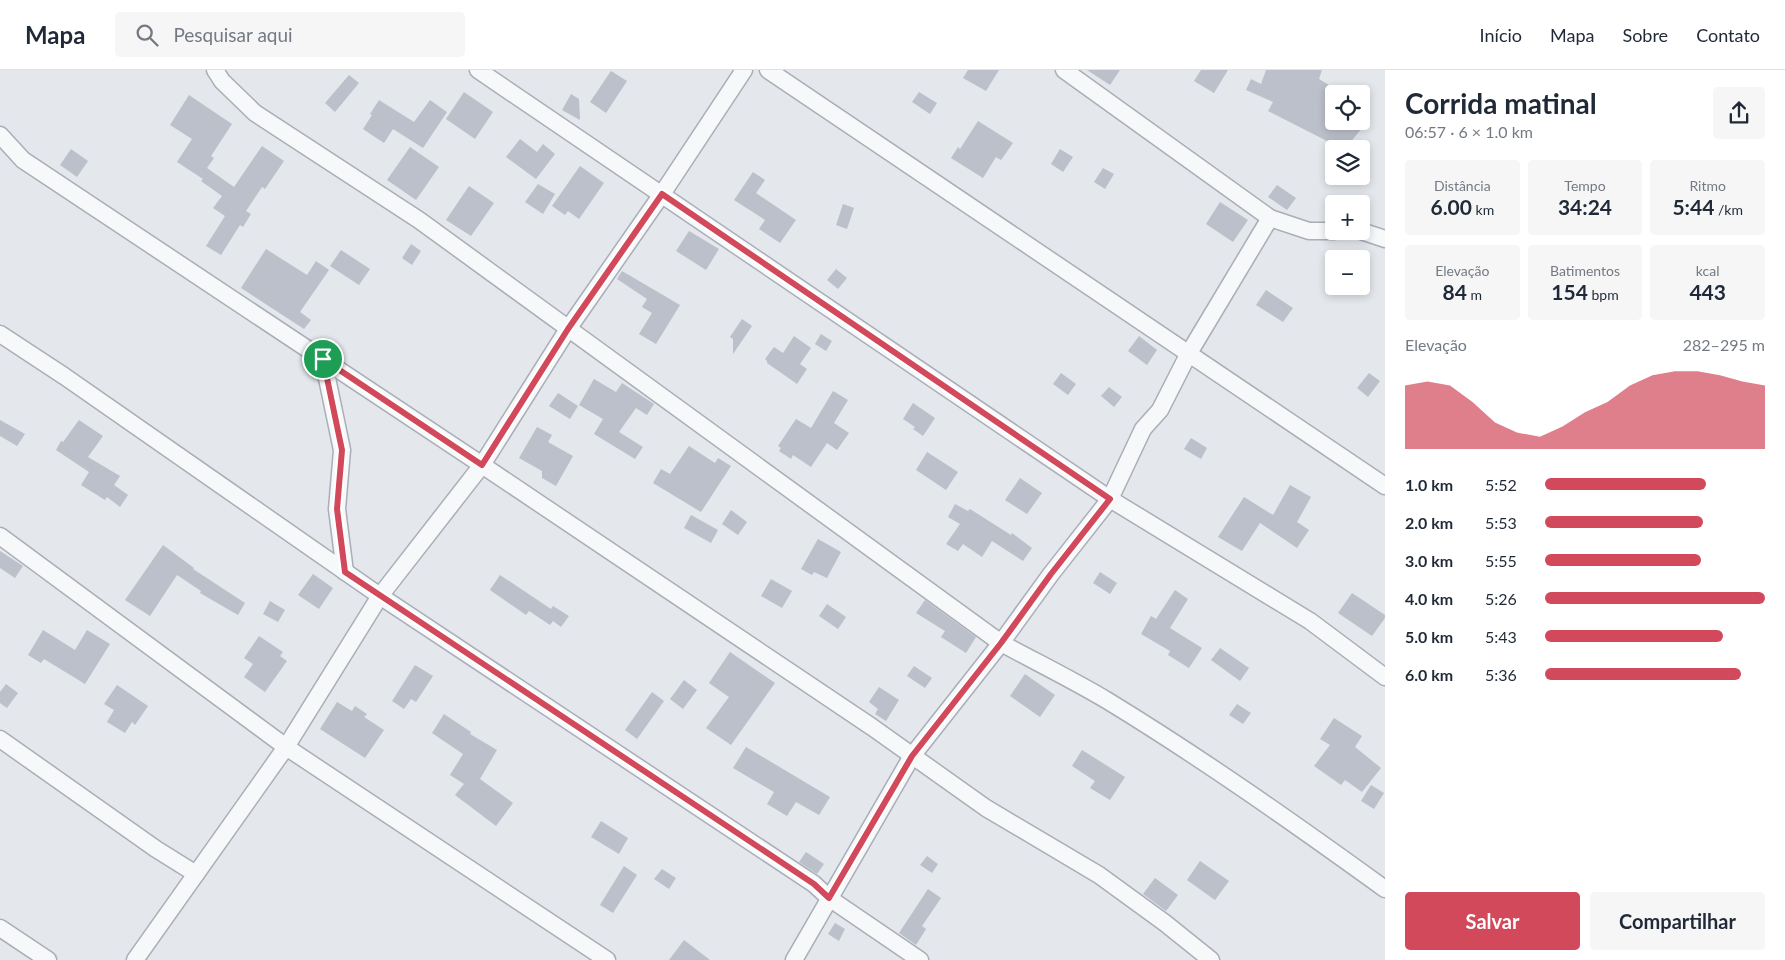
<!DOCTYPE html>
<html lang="pt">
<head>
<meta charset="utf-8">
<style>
	body { margin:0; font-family:Lato,sans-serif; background:#f6f6f7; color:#1f2937; height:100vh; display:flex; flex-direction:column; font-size:19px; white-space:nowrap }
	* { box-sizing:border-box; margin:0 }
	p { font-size:16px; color:#747a83 }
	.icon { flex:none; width:28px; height:28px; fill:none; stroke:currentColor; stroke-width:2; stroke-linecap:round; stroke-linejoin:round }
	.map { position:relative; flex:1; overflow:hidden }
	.details { display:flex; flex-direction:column; background:#fff; width:400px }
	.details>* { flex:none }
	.buttons { position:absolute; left:1325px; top:15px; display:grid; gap:10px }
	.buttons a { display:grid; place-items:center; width:45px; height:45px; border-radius:5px; background:#fff; box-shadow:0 2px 8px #0003; font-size:25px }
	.pin { position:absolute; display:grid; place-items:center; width:42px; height:42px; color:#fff; margin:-21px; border:2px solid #fff; border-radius:50%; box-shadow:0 1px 5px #0007 }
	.round { display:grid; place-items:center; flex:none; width:52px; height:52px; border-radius:5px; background:#f6f6f7 }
	.head { display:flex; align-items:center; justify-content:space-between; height:85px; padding:0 20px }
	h1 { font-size:28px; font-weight:700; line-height:38px }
	.stats { display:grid; grid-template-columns:repeat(3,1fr); gap:8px; height:85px; padding:5px 20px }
	.stats div { display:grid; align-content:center; border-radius:5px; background:#f6f6f7; text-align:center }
	.stats b { font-size:21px; font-weight:700 }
	.stats small { font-size:14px; font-weight:400 }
	.stats p { font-size:14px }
	.chart { height:140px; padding:10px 20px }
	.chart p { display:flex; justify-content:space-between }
	.chart svg { width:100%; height:90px; margin-top:5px; fill:#d1495b; opacity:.7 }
	.action { display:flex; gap:10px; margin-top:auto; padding:10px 20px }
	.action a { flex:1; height:58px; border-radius:5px; background:#d1495b; color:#fff; font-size:20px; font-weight:700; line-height:58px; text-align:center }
	.action a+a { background:#f6f6f7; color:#1f2937 }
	ul { padding:0 20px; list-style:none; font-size:16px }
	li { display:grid; grid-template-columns:80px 60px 1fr; align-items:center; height:38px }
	li i { height:12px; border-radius:6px; background:#d1495b }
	header { display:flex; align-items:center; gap:30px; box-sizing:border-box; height:70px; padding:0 25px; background:#fff; border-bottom:1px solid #e0e1e3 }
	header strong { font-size:24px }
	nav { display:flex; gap:28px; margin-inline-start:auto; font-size:18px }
	.search { width:350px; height:45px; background:#f6f6f7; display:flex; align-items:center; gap:12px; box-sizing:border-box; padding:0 18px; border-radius:5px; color:#747a83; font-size:19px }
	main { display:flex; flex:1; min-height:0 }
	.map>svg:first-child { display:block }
</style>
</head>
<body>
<header>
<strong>Mapa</strong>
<div class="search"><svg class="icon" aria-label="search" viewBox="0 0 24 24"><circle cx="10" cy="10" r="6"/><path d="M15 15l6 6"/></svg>Pesquisar aqui</div>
<nav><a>Início</a><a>Mapa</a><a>Sobre</a><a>Contato</a></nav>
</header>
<main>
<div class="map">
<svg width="1385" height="890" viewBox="0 0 1385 890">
	<rect width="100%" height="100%" fill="#e4e7ec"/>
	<!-- building -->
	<g fill="#bbc0ca">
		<path d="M968,0H999L986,21L963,8Z"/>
		<path d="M1087,0H1120L1110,15Z"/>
		<path d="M1201,0H1228L1214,23L1194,11Z"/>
		<path d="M1266,0H1322L1319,9L1334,18V51H1353L1362,58L1345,79H1338L1327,71L1268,41L1273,32L1246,20L1251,9L1261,14Z"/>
		<path d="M611,1L627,11L606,43L590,32Z"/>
		<path d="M349,5L359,13L335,42L325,33Z"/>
		<path d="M464,22L493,42L475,69L446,49Z"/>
		<path d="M919,22L937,33L930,44L912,32Z"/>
		<path d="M571,24L579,29L580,50L562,40Z"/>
		<path d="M189,25L232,54L211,86L214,88L207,98L234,117L262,76L284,91L265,119L262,117L246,141L251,144L243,157L240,155L221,185L206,176L225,146L213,138L222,126L201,111L203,109L177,92L192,69L170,55Z"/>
		<path d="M379,30L414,52L430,30L447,42L423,78L393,59L384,73L363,59L372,45L370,44Z"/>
		<path d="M978,51L1013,73L1001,90L996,87L983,108L951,88L958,77L960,79Z"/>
		<path d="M520,69L537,82L543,74L555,84L536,109L506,87Z"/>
		<path d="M410,77L439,97L416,130L387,110Z"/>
		<path d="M71,79L88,91L77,107L60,95Z"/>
		<path d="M1060,79L1073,87L1063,102L1051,94Z"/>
		<path d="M580,96L604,113L579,149L568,141L565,145L552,136Z"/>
		<path d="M1103,98L1114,104L1105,119L1094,112Z"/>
		<path d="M753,102L765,110L756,123L796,150L780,173L759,159L765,150L734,130Z"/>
		<path d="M538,114L555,124L543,144L525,132Z"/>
		<path d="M1277,115L1296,128L1287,140L1268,127Z"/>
		<path d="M469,116L494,133L471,166L446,150Z"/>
		<path d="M1220,132L1248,150L1233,172L1206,154Z"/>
		<path d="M843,134L854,138L847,159L836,155Z"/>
		<path d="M689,161L719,179L706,200L676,181Z"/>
		<path d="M411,174L421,181L412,195L402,188Z"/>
		<path d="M266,179L307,205L316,191L329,200L300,242L311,250L304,259L241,218Z"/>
		<path d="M341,180L370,199L359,215L330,196Z"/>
		<path d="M836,199L847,208L838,219L827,210Z"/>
		<path d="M622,201L680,235L656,274L639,264L652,243L642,237L647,229L617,209Z"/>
		<path d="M1266,220L1293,238L1283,252L1256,235Z"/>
		<path d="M742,249L752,256L733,284V269L730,267Z"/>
		<path d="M821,264L832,271L826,281L815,274Z"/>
		<path d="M794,266L811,278L800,294L807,299L797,314L767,293V291L765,289L774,277L783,283Z"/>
		<path d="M1139,266L1157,280L1147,295L1128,281Z"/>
		<path d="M1061,303L1076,314L1068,325L1053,314Z"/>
		<path d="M1369,303L1380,311L1368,327L1357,318Z"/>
		<path d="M594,309L616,322L622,313L654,334L647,345L636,338L619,362L643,377L635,389L594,364L603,349L579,335Z"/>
		<path d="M1109,317L1122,327L1114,337L1101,326Z"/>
		<path d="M833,321L848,330L834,353L849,363L837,380L827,373L811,397L793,385L791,389L779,381L781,378L778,376L796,349L811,358Z"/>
		<path d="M558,323L578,336L570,349L549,336Z"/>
		<path d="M913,333L935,348L923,366L913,359L915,357L903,349Z"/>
		<path d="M0,350L25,364L17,376L0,366Z"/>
		<path d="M79,350L103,366L88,387L120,406L114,415L128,425L120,437L107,427L105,430L81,415L89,402L56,380L61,371L63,372Z"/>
		<path d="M537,357L552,365L548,372L573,386L556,416L542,408V401L519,388Z"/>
		<path d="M1191,368L1207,378L1201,389L1184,379Z"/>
		<path d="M689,376L715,393L718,388L731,396L701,442L653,413L661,399L670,404Z"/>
		<path d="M927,382L958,402L946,420L916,400Z"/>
		<path d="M1020,408L1042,423L1027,444L1005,430Z"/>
		<path d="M1290,415L1311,427L1297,452L1309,460L1297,478L1260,453L1242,481L1218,467L1244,427L1273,445Z"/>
		<path d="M955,434L968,441L970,439L1011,465L1012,463L1032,478L1023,491L992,471L982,487L963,474L958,481L946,474L960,454L948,447Z"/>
		<path d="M731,440L747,452L738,465L722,454Z"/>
		<path d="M691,445L718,460L711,473L684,458Z"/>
		<path d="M818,469L841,482L827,508L814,502L812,505L801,499Z"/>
		<path d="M163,475L194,498L193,499L245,533L238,545L200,523L201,521L177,505L150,546L125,530Z"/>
		<path d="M0,481L23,496L15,508L0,498Z"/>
		<path d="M1100,502L1117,513L1110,524L1093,513Z"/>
		<path d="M313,504L333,518L319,539L298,525Z"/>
		<path d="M500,505L551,539L553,536L569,546L561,557L553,551L550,555L529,541L526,545L490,520Z"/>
		<path d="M771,509L792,521L782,538L761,526Z"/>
		<path d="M1175,520L1188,529L1170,558L1202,578L1189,598L1168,585L1170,581L1141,564L1151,546L1156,549Z"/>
		<path d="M1352,523L1385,545V548L1372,566L1338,543Z"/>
		<path d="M925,530L976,567L966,583L941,567L945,561L916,543Z"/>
		<path d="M270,531L285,540L278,552L263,544Z"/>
		<path d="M827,534L846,547L838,559L819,546Z"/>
		<path d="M43,560L75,580L87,560L110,574L85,614L44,589L41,593L28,585Z"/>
		<path d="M259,566L283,582L280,586L287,591L265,622L244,607L253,594L244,588Z"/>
		<path d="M1220,578L1249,598L1240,611L1211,590Z"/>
		<path d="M730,582L775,613L731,675L706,658L729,627L709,613Z"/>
		<path d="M415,595L433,606L416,632L411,629L404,639L392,631Z"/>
		<path d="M914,596L932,608L925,618L907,606Z"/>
		<path d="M1025,604L1055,625L1040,647L1010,626Z"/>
		<path d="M684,610L697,620L683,639L670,629Z"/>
		<path d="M6,614L18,623L7,638L0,633V622Z"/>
		<path d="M117,615L148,636L135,655L132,652L125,663L107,652L114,640L104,634Z"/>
		<path d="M879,617L899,630L886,651L875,644L878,639L869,632Z"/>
		<path d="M652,622L664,631L637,669L625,660Z"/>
		<path d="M337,632L352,641L355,636L367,644L364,647L384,660L365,688L320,659Z"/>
		<path d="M1237,634L1251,643L1243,654L1229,645Z"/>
		<path d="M444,644L471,662L470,664L497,680L480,709L513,733L496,756L455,725L464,714L450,705L463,684L432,663Z"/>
		<path d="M1334,648L1362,666L1355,677L1381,698L1362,722L1345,710L1341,715L1314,696L1330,675L1320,669Z"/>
		<path d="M746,677L830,727L819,745L796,732L787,746L767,734L774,722L733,698Z"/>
		<path d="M1082,680L1125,707L1110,730L1090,718L1095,711L1072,696Z"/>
		<path d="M1371,715L1384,723L1374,739L1361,731Z"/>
		<path d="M601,751L628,768L619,784L591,767Z"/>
		<path d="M806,782L824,794L817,804L799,792Z"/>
		<path d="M927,786L938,794L932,803L920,795Z"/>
		<path d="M1200,791L1229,811L1215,830L1187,810Z"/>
		<path d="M624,796L637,805L613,843L600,835Z"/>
		<path d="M662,799L676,808L669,819L654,809Z"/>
		<path d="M1155,808L1178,825L1166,841L1143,824Z"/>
		<path d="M928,819L941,828L922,856L926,859L916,875L899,863Z"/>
		<path d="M835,853L845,859L839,871L828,864Z"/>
		<path d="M684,870L710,890H669Z"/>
	</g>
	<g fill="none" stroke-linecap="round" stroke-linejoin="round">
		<!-- street casing -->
		<g stroke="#a9aeb7" stroke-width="19">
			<g id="street">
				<path d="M215,0L222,11L255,43L419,150L1001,573C1036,592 1073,610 1108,631C1203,689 1295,754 1385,819"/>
				<path d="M478,0L1110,429L1310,551L1385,607"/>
				<path d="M768,0L1385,416"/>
				<path d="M0,65L23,90L482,395L872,657L986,738L1099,805L1165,853L1211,890"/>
				<path d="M1270,148L1309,161H1334"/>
				<path d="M1361,161L1385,169"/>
				<path d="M0,264L64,306L380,526L814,814L829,828L920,890"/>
				<path d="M323,289L342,380L337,439L345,502"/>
				<path d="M0,466L286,677L607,890"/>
				<path d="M0,669L156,779L196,804"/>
				<path d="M0,858L48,890"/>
				<path d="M135,890L286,677L380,526L482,395L568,259L662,124L744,0"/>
				<path d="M794,890L912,686L1001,573L1051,504L1110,429L1143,359L1160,340L1189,283L1270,148L1064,0"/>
			</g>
		</g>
		<!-- street -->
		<use href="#street" stroke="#f7f8fa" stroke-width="16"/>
	</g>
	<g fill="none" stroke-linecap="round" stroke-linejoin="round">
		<!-- route casing -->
		<g stroke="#fff" stroke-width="10">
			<path id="route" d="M662,124L1110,429L1051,504L1001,573L912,686L829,828L814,814L345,502L337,439L342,380L323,289L482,395L568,259Z"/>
		</g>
		<!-- route -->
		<use href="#route" stroke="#d1495b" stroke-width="6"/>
	</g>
</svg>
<div class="buttons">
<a><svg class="icon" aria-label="locate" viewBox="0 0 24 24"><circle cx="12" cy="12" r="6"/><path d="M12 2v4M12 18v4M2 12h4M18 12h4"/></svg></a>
<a><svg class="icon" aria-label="layers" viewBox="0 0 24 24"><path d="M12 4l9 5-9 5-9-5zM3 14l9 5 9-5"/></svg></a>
<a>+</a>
<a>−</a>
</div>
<div class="pin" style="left:323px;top:289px;background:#1e9e55"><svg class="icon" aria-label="arrive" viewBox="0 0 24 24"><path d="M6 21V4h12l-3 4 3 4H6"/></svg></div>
</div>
<section class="details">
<div class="head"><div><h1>Corrida matinal</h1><p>06:57 · 6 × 1.0 km</p></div><a class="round"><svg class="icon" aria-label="share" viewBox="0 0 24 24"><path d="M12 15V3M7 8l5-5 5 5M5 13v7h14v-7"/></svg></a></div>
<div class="stats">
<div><p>Distância</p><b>6.00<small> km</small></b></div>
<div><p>Tempo</p><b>34:24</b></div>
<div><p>Ritmo</p><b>5:44<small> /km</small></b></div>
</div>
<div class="stats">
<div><p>Elevação</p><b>84<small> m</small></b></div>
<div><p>Batimentos</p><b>154<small> bpm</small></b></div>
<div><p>kcal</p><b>443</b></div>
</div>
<div class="chart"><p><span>Elevação</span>282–295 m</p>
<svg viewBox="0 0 160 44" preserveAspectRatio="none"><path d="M0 44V13L10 11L20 13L30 21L40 31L50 36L60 38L70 33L80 26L90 21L100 13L110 8L120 6L130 6L140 8L150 11L160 13V44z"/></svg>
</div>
<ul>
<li><b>1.0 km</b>5:52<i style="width:73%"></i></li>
<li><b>2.0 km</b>5:53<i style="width:72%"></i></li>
<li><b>3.0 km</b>5:55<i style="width:71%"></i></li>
<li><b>4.0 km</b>5:26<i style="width:100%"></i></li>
<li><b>5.0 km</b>5:43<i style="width:81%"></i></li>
<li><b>6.0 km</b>5:36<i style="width:89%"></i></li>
</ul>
<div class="action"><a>Salvar</a><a>Compartilhar</a></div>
</section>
</main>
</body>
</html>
